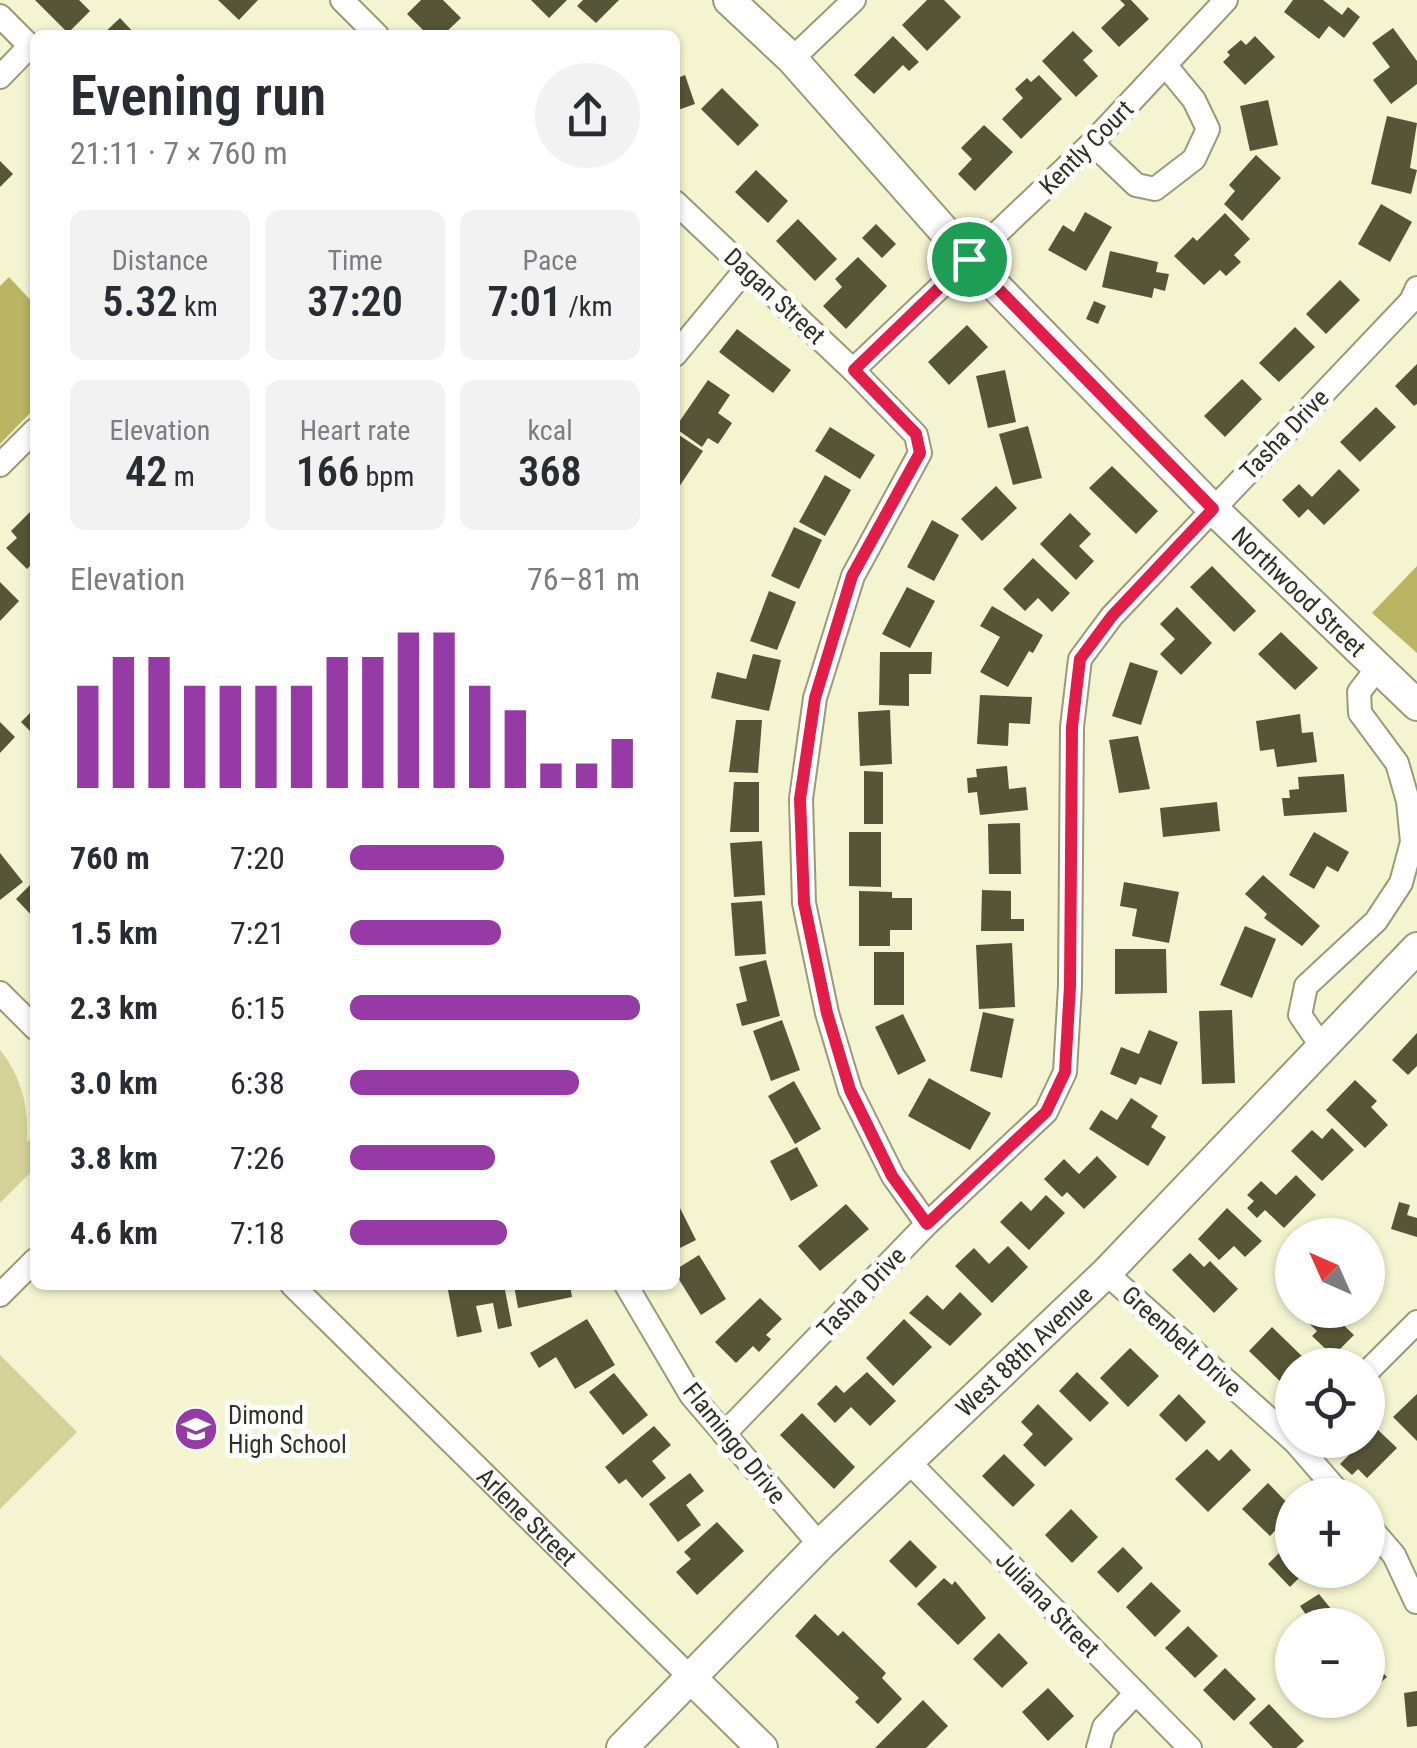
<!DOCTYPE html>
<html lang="en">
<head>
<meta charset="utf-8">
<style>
	body { margin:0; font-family:"Roboto Condensed",sans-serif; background:#f2f2f3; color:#2b2b33; height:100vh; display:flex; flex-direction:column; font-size:38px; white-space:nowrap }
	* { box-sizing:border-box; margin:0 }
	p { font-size:32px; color:#7c7c81 }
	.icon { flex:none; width:55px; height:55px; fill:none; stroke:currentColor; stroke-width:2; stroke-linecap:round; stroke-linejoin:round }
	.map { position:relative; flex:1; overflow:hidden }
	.panel { position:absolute; left:30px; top:30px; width:650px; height:1260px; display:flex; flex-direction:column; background:#fff; border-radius:15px; box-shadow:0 2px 8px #0004 }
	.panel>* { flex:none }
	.needle { width:65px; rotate:315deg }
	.controls { position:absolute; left:1275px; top:1218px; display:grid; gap:20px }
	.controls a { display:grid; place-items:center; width:110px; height:110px; border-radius:50%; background:#fff; box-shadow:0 2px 8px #0004; font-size:50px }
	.pin { position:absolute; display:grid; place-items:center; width:85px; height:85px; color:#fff; margin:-42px; border:5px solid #fff; border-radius:50%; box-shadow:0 2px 10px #0007 }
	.round { display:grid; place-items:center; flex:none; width:105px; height:105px; border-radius:52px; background:#f2f2f3 }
	.head { display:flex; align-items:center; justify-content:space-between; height:170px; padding:0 40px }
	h1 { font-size:55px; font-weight:600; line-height:75px }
	.metrics { display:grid; grid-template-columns:repeat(3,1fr); gap:15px; height:170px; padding:10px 40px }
	.metrics div { display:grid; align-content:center; border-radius:15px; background:#f2f2f3; text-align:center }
	.metrics b { font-size:42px; font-weight:600 }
	.metrics small { font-size:28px; font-weight:400 }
	.metrics p { font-size:28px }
	.chart { height:280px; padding:20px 40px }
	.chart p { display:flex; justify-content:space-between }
	.chart svg { width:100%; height:180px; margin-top:10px; stroke:#963ba6; stroke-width:6 }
	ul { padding:0 40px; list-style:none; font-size:32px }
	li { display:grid; grid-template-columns:160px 120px 1fr; align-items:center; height:75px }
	li i { height:25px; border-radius:12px; background:#963ba6 }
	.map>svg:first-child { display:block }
</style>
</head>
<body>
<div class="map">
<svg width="1417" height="1748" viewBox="0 0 1417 1748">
	<rect width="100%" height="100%" fill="#f5f4d0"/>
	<!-- green -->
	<g fill="#d4d299">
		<path d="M0,1050C22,1077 29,1108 27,1142L35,1135V1168L0,1203Z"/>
		<path d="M0,1355L77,1432L0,1509Z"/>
	</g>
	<!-- forest -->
	<g fill="#b9b563">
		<path d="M9,277L35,305V408L0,444V286Z"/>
		<path d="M1417,566V653L1372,613Z"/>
	</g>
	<!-- building -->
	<g fill="#575537">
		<path d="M35,0H79L90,11L68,33Z"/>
		<path d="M218,0H258L239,20Z"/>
		<path d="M421,0H443L461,18L443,35H428L407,14Z"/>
		<path d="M531,0H567L549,18Z"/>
		<path d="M583,0H619L596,23L577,6Z"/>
		<path d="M927,0H944L961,17L927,51L902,25Z"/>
		<path d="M1120,0H1131L1149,19L1119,47L1101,28L1125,5Z"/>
		<path d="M1293,0H1323L1342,15L1348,7L1360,17L1344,38L1329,26L1319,39L1284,12Z"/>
		<path d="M120,18L136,35H102Z"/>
		<path d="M1393,28L1417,61V84L1391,104L1373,80L1390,67L1372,43Z"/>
		<path d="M1073,31L1093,51L1083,60L1098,76L1076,97L1042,61Z"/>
		<path d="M893,36L919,62L909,71L903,65L874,94L854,75Z"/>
		<path d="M1255,36L1275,57L1245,85L1223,62L1230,55L1227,52L1241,40L1246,45Z"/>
		<path d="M685,75L695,104L675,111V79Z"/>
		<path d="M1039,75L1062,99L1021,139L1002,119L1023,98L1015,89L1027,78L1031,82Z"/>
		<path d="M722,88L759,125L738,146L701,109Z"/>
		<path d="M1268,100L1278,145L1250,151L1240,106Z"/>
		<path d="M1387,116L1417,123L1410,168L1417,170L1411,194L1371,184Z"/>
		<path d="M984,125L1013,152L975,191L958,174L972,159L961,148Z"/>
		<path d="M1256,155L1281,178L1242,221L1224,204L1235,191L1229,185Z"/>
		<path d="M0,161L13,174L0,187Z"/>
		<path d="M756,170L788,201L768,223L735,192Z"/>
		<path d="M1381,204L1412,222L1390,262L1358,244Z"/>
		<path d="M1085,212L1112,227L1086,271L1048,250L1063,225L1074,232Z"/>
		<path d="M1225,213L1250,239L1234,255L1241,262L1226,276L1220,270L1204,285L1174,256L1193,237L1197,241Z"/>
		<path d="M798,219L837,259L815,281L776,241Z"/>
		<path d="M876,224L896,244L882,258L862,238Z"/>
		<path d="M1110,251L1158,262L1156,272L1169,274L1165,291L1154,288L1152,298L1102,287Z"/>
		<path d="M858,257L887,286L846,329L823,306L842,287L835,279Z"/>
		<path d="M1340,280L1360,300L1326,334L1306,314Z"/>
		<path d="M1094,301L1106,306L1098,324L1086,319Z"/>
		<path d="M967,325L988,347L949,385L928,362Z"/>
		<path d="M1295,327L1315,347L1279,382L1259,363Z"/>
		<path d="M737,329L791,370L773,393L719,352Z"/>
		<path d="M1417,364V404L1414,406L1395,386Z"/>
		<path d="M1005,370L1016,422L988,428L976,376Z"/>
		<path d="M1242,379L1262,399L1225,437L1204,416Z"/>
		<path d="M708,380L730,395L718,413L732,423L718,444L708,438L702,447L675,428Z"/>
		<path d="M1376,407L1396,427L1360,462L1340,442Z"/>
		<path d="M1028,426L1042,478L1013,485L999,434Z"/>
		<path d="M830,427L875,455L860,479L815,451Z"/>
		<path d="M679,435L703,451L675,493V440Z"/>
		<path d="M1112,466L1158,511L1136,534L1089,488Z"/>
		<path d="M1339,469L1360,490L1324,525L1308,509L1299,518L1282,500L1299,484L1312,497Z"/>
		<path d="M825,475L851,490L825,536L799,522Z"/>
		<path d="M996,486L1017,508L982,541L961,519Z"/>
		<path d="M35,507V561L27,569L6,548L17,538L11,531Z"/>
		<path d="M1070,513L1091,534L1079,546L1094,561L1076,580L1040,544Z"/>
		<path d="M932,520L959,535L934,581L907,567Z"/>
		<path d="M794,527L822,540L799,589L771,576Z"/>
		<path d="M1033,558L1070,593L1052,612L1038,598L1025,611L1003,589Z"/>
		<path d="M1212,566L1256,611L1234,632L1190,587Z"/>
		<path d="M0,582L19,601L0,621Z"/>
		<path d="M907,587L935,601L910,648L882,634Z"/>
		<path d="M769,591L796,602L777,650L750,641Z"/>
		<path d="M992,606L1043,635L1033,653L1029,651L1008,687L980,672L1000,637L980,626Z"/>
		<path d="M1177,607L1212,643L1181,675L1160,654L1175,639L1160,624Z"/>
		<path d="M1281,632L1318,668L1295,690L1258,654Z"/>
		<path d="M880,652H932L931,674H909V706L879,705Z"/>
		<path d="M753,654L781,660L769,711L711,698L717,672L746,679Z"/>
		<path d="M1130,662L1158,671L1141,725L1112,716Z"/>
		<path d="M980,695L1032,697L1030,724L1009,723L1008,746L977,744Z"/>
		<path d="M35,708V736L21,722Z"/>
		<path d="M890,710L892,764L860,766L858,712Z"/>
		<path d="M1300,714L1302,733L1313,732L1317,762L1277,767L1274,749L1260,751L1256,721Z"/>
		<path d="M736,720H762L758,773L729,772Z"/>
		<path d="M0,722L15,737L0,753Z"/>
		<path d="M1138,736L1150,789L1119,793L1109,740Z"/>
		<path d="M1007,766L1009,789L1026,787L1028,810L980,815L977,792L968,793L967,778L977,777L976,769Z"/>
		<path d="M864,771L883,772V824H864Z"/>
		<path d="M1344,774L1347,812L1284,816L1282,798H1290L1289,790L1299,789L1298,777Z"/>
		<path d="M734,782H759V832H730Z"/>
		<path d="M1217,802L1220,831L1163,837L1160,808Z"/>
		<path d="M1020,823L1021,874H989L988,824Z"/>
		<path d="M849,832H881V887L849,886Z"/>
		<path d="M1314,832L1349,852L1338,872L1327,866L1314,889L1289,875Z"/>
		<path d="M762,841L765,895L734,897L730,843Z"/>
		<path d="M0,853L23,882L0,900Z"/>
		<path d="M1263,875L1320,926L1302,946L1264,918L1267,914L1245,894Z"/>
		<path d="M35,880V919L16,899Z"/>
		<path d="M1124,882L1179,892L1169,943L1132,936L1137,909L1120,906Z"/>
		<path d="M982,890L1011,891V919H1024V931H981Z"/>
		<path d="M859,891L892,892V898H912V930H890V946H859Z"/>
		<path d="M762,901L766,954L735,956L731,903Z"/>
		<path d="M1245,926L1276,939L1252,998L1220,985Z"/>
		<path d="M1012,943L1015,1007L979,1009L976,945Z"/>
		<path d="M1115,949H1166L1167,993L1115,994Z"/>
		<rect x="874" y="952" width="30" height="53"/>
		<path d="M766,960L780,1016L742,1026L736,1004L747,1001L739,967Z"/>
		<path d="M1232,1010L1235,1083L1202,1084L1199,1011Z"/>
		<path d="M983,1012L1014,1019L1002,1078L970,1071Z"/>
		<path d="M903,1014L926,1061L898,1075L875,1027Z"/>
		<path d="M782,1020L800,1070L771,1081L753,1031Z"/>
		<path d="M1149,1030L1178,1042L1161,1085L1140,1077L1136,1085L1110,1074L1121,1047L1139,1054Z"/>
		<path d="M1417,1033V1066L1408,1075L1392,1060Z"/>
		<path d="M929,1078L991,1113L970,1150L908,1116Z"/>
		<path d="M1355,1080L1377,1101L1371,1107L1388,1125L1365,1148L1326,1110Z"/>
		<path d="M794,1081L821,1129L795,1144L768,1096Z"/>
		<path d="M1131,1098L1158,1116L1151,1127L1166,1137L1148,1166L1089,1129L1101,1110L1117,1120Z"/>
		<path d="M1332,1128L1354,1150L1322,1181L1291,1151L1312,1130L1322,1139Z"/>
		<path d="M797,1147L818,1186L791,1201L770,1161Z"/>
		<path d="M1097,1156L1117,1177L1084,1209L1067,1192L1062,1197L1044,1179L1064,1159L1079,1174Z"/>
		<path d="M1296,1175L1316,1195L1284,1228L1265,1210L1257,1218L1247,1208L1254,1201L1247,1195L1261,1181L1276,1195Z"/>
		<path d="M1046,1195L1065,1213L1029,1250L1000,1222L1021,1201L1031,1211Z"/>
		<path d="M675,1198L696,1240L676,1250L675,1247Z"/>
		<path d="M1399,1202L1410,1205L1407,1215L1417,1218V1237L1391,1229Z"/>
		<path d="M846,1204L869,1229L820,1271L798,1246Z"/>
		<path d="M1227,1208L1262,1241L1245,1257L1234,1246L1219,1260L1198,1239Z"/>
		<path d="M1008,1246L1028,1267L992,1303L955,1266L974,1248L989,1264Z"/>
		<path d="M1368,1251L1385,1269L1368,1287Z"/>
		<path d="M1190,1253L1204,1267L1210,1261L1238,1289L1214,1313L1172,1270Z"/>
		<path d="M699,1255L726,1299L701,1315L675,1273V1270Z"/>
		<path d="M447,1285H504L512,1326L498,1329L493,1303L476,1306L482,1332L457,1337Z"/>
		<path d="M514,1285H570L572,1297L518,1308Z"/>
		<path d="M960,1292L982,1314L950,1346L909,1313L927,1295L943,1310Z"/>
		<path d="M760,1298L782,1319L766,1335L771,1339L759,1352L753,1346L736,1363L715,1342Z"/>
		<path d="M1295,1310H1336L1340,1314L1336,1318L1354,1335L1333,1356L1312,1336L1317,1331Z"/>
		<path d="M587,1319L615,1365L575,1389L556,1357L539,1368L530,1353Z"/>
		<path d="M904,1319L932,1347L893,1386L866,1358Z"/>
		<path d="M1272,1327L1308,1362L1292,1365V1378L1285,1386L1249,1351Z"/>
		<path d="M1130,1348L1159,1376L1128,1407L1100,1378Z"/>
		<path d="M867,1372L896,1401L870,1426L851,1407L835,1423L817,1404L836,1385L844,1393Z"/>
		<path d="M1077,1372L1109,1403L1090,1422L1059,1391Z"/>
		<path d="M614,1373L648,1415L623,1435L589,1392Z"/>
		<path d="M1179,1394L1206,1422L1186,1442L1159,1415Z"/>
		<path d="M1417,1394V1441L1393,1417Z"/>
		<path d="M1038,1404L1073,1439L1045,1467L1023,1445L1033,1434L1021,1422Z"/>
		<path d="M802,1413L855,1467L834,1489L780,1435Z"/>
		<path d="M654,1426L671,1445L652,1461L666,1478L642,1498L626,1479L619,1484L605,1467Z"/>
		<path d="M1376,1428L1397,1448L1367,1478L1358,1469L1352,1475L1340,1464L1364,1440H1368Z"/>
		<path d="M1207,1449L1219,1461L1231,1449L1251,1470L1208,1512L1175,1479Z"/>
		<path d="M1004,1454L1035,1485L1013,1507L982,1476Z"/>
		<path d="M690,1473L704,1491L686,1505L701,1525L678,1542L649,1504Z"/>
		<path d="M1268,1483L1292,1508V1513L1270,1536L1242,1509Z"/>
		<path d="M1071,1509L1098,1537L1072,1563L1045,1535Z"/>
		<path d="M717,1522L744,1551L697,1595L676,1572L691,1559L684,1552Z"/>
		<path d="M910,1540L937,1567L916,1588L889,1561Z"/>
		<path d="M1292,1540V1570H1307L1290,1587L1268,1564Z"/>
		<path d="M1123,1547L1143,1568L1118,1593L1097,1572Z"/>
		<path d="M944,1578L952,1585L955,1581L986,1618L958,1645L917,1604Z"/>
		<path d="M1151,1582L1181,1611L1155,1637L1126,1607Z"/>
		<path d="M1319,1594L1344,1625H1313L1300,1606Z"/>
		<path d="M815,1614L838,1636L843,1631L886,1673L882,1678L902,1699L878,1724L855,1702L859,1698L795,1636Z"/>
		<path d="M1188,1626L1218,1656L1195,1678L1165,1648Z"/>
		<path d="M999,1633L1028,1663L1002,1688L973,1659Z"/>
		<path d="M1368,1658L1387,1677L1368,1693Z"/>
		<path d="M1225,1668L1256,1699L1234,1721L1203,1690Z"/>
		<path d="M1048,1688L1074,1716L1048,1741L1022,1712Z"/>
		<path d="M1417,1691V1726L1407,1727L1404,1693Z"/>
		<path d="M923,1700L948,1726L926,1748H875Z"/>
		<path d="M1269,1704L1304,1741L1296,1748H1273L1249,1723Z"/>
	</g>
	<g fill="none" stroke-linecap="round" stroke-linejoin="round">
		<!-- minor casing -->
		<g stroke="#9b9a78" stroke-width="26">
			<g id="minor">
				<path d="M342,0L377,35"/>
				<path d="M0,16L35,51"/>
				<path d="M792,59L854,0"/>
				<path d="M0,77L30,46"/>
				<path d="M1092,143L1136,185L1155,189L1194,159L1208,129L1194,100L1166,66"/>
				<path d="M675,202L853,370L916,435L920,453L853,576L815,698L801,799L804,903L827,1013L850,1090L893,1176L927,1224"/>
				<path d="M675,355L746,269"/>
				<path d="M853,370L1092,143L1226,0"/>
				<path d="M0,465L35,430"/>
				<path d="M0,993L35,1028"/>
				<path d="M1322,1047L1300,1015L1306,986L1376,921L1401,883L1412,842L1408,801L1397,763L1360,713L1359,692L1379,666"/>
				<path d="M1106,1273L1295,1442L1341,1495"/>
				<path id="s1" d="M292,1285L692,1679"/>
				<path d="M626,1285L691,1395L820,1545"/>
				<path d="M0,1295L35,1260"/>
				<path d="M1368,1371L1417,1322"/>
				<path d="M724,1434L927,1224L1046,1112L1065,1072L1070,986L1072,727L1080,659L1112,616L1411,301L1417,288"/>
				<path d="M907,1460L1190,1748"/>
				<path d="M1368,1525L1394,1555L1416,1602"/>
				<path d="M1098,1748L1104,1727L1136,1693"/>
			</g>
		</g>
		<!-- tertiary casing -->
		<g stroke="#9b9a78" stroke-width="34">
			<g id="tertiary">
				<path id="s2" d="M729,0L792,59L969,259L1213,509L1417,705"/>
				<path d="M692,1679L762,1748"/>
				<path id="s3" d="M622,1748L820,1545L1106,1273L1417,948"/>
			</g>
		</g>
		<!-- minor -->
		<use href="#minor" stroke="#fff" stroke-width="22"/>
		<!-- tertiary -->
		<use href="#tertiary" stroke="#fff" stroke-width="30"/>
	</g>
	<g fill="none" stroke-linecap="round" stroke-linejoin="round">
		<!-- route casing -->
		<g stroke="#fff" stroke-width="20">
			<path id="route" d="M969,259L1213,509L1112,616L1080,659L1072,727L1070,986L1065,1072L1046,1112L927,1224L892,1176L850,1090L827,1013L804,903L800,799L815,698L852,576L920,453L916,434L854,370Z"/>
		</g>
		<!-- route -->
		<use href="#route" stroke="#e11d48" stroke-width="12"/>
	</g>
	<!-- icons -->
	<defs>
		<g id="school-disc" transform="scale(2.25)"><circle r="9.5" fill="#963ba6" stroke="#fff"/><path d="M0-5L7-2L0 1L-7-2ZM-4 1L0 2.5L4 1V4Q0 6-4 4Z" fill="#fff"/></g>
	</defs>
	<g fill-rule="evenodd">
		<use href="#school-disc" x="196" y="1429"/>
	</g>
	<g text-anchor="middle" stroke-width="10" stroke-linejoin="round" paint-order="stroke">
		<!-- street labels -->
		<g font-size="25" fill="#313022" stroke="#fff">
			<text transform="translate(1086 147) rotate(-45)" y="9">Kently Court</text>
			<text transform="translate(775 296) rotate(43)" y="9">Dagan Street</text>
			<text transform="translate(1284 434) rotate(-46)" y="9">Tasha Drive</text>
			<text dy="9" stroke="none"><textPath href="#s2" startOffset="822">Northwood Street</textPath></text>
			<text transform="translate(861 1292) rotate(-46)" y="9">Tasha Drive</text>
			<text transform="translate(1182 1341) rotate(42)" y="9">Greenbelt Drive</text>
			<text dy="9" stroke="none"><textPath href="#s3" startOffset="565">West 88th Avenue</textPath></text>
			<text transform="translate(735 1443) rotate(51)" y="9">Flamingo Drive</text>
			<text dy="9" stroke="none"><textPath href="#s1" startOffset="330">Arlene Street</textPath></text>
			<text transform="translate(1048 1604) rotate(46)" y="9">Juliana Street</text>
		</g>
		<!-- poi labels -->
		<g font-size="25" fill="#313022" stroke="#fff" text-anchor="start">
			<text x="228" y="1424">Dimond<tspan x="228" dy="29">High School</tspan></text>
		</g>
	</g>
</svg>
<div class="controls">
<a><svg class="needle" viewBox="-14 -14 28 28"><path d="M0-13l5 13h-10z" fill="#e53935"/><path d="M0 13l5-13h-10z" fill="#7c7c81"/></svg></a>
<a><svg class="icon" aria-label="locate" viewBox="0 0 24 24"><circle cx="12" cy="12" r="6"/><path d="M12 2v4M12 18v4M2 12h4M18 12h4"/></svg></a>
<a>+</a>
<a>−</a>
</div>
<div class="pin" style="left:969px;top:259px;background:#1e9e55"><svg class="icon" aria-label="arrive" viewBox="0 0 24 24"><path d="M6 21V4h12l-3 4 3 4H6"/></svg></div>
<section class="panel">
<div class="head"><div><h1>Evening run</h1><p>21:11 · 7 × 760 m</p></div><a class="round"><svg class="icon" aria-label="share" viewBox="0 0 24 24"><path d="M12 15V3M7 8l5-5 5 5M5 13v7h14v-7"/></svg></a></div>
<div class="metrics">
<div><p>Distance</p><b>5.32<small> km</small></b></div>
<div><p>Time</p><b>37:20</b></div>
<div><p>Pace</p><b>7:01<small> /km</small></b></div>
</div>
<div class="metrics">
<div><p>Elevation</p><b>42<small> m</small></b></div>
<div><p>Heart rate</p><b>166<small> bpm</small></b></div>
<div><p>kcal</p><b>368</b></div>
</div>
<div class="chart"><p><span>Elevation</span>76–81 m</p>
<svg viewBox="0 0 160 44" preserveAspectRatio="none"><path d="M5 44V19M15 44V12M25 44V12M35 44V19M45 44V19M55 44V19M65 44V19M75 44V12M85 44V12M95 44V6M105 44V6M115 44V19M125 44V25M135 44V38M145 44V38M155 44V32"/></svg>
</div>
<ul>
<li><b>760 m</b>7:20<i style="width:53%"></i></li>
<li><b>1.5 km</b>7:21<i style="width:52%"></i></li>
<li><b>2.3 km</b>6:15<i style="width:100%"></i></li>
<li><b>3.0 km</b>6:38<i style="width:79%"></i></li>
<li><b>3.8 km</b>7:26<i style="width:50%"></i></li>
<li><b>4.6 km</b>7:18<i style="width:54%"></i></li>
</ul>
</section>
</div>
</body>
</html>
